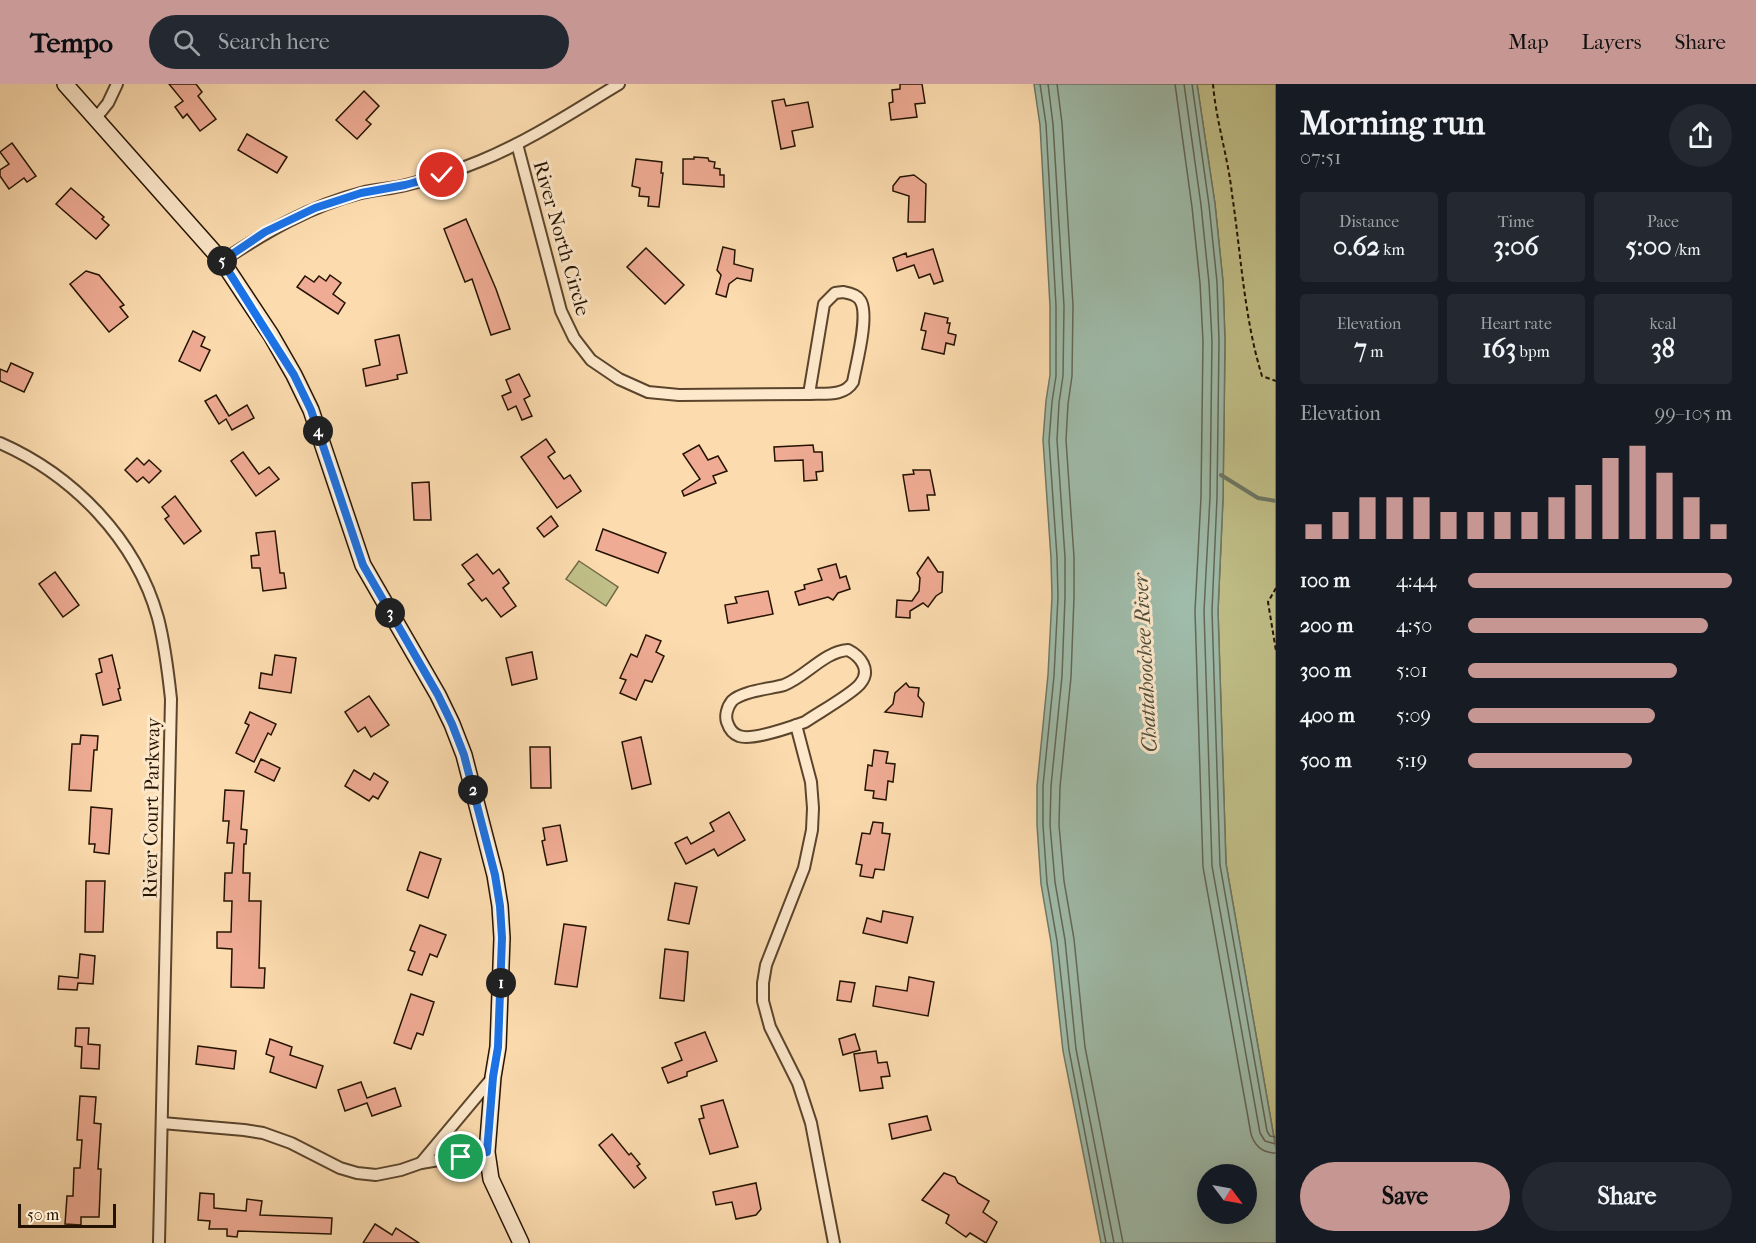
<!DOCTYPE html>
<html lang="en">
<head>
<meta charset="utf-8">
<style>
	body { margin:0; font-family:"IM FELL French Canon",serif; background:#242831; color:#f1f3f6; height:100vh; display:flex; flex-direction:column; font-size:22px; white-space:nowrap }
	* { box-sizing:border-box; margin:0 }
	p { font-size:20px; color:#9ea1a6 }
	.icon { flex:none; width:33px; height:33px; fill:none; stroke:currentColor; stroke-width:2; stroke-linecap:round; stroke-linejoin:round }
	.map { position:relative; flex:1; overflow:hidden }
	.drawer { display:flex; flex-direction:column; background:#171b24; width:480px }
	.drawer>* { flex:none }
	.needle { width:39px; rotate:122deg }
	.fabs { position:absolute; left:1197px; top:1080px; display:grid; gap:12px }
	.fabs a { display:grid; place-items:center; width:60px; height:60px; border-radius:50%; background:#171b24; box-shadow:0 6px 24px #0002; font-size:30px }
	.scale { position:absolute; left:18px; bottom:15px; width:98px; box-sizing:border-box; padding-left:6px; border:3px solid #241300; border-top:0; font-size:16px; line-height:21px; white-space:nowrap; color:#241300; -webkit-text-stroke:4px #fde8cb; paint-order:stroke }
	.pin { position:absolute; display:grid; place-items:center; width:51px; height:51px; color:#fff; margin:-26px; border:3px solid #fff; border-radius:50%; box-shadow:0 2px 6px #0007 }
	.km { position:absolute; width:30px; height:30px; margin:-15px; border-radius:50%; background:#222; color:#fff; font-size:16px; line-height:30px; text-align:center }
	.round { display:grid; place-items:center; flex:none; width:63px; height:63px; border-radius:32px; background:#242831 }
	.headline { display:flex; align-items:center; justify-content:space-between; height:102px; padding:0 24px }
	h1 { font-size:33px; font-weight:800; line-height:45px }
	.figures { display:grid; grid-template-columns:repeat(3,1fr); gap:9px; height:102px; padding:6px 24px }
	.figures div { display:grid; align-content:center; border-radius:6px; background:#242831; text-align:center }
	.figures b { font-size:26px; font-weight:800 }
	.figures small { font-size:16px; font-weight:400 }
	.figures p { font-size:16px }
	.chart { height:168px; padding:12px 24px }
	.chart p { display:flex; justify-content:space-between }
	.chart svg { width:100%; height:108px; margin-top:6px; stroke:#c59692; stroke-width:6 }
	.button { display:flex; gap:12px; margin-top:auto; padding:12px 24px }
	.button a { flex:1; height:69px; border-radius:36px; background:#c59692; color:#111; font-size:24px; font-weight:800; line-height:69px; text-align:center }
	.button a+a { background:#242831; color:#f1f3f6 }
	ul { padding:0 24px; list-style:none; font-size:20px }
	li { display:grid; grid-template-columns:96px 72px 1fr; align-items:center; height:45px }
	li i { height:15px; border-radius:8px; background:#c59692 }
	header { display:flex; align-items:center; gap:36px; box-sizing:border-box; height:84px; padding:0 30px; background:#c59692; color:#111 }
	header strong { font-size:28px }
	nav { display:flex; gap:33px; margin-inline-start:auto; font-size:21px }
	.search { width:420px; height:54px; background:#242831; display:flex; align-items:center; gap:15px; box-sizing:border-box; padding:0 21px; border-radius:33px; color:#9ea1a6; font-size:22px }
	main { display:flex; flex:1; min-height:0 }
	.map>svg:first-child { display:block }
</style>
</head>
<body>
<header>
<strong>Tempo</strong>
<div class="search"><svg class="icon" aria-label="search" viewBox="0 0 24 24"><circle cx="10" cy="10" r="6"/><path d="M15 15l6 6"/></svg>Search here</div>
<nav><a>Map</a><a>Layers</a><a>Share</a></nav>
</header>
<main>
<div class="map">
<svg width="1276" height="1159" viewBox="0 0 1276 1159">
	<rect width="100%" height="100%" fill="#fcdcaf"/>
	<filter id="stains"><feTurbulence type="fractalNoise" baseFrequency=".00333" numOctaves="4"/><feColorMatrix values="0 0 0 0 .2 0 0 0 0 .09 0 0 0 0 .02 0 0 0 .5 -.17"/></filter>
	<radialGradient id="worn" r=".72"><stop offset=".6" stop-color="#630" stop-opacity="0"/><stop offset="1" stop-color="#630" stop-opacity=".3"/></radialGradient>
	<!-- green -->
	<g fill="#c1c089" stroke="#726a44" stroke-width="1.5">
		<path d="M1197,0H1276V1065L1226,780L1218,527L1223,414L1225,257L1223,198L1215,120Z"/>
		<path d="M579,477L618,503L606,522L566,495Z"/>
	</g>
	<!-- water -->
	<path fill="#9fbcab" stroke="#6e7867" stroke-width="1.5" fill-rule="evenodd" d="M1034,0H1197L1215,120L1223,198L1225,257L1223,414L1218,527L1226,780L1276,1065V1159H1101L1063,967L1051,858L1041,800L1037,741V702L1048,591L1052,513L1051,474L1043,356L1046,317L1050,291V222L1040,41ZM1208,1090H1246V1130H1208Z"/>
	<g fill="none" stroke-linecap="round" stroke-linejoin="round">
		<!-- shore -->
		<g stroke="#626856" stroke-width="1.5">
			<path d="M1040,0L1046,40L1056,222V292L1052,318L1049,357L1057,473L1058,513L1054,592L1043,702V741L1047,799L1057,857L1069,966L1106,1159"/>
			<path d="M1048,0L1053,40L1064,222L1063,292L1059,319L1057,356L1065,473V513L1062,592L1051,702L1050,741L1055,798L1065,856L1076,965L1114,1159"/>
			<path d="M1057,0L1062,39L1073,221L1072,292L1068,320L1066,356L1074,473V513L1071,593L1060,703L1059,741L1064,797L1074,855L1085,963L1123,1159"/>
			<path d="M1175,0L1192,123L1200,199L1203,257L1201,413L1195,527L1203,783L1251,1050C1255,1063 1263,1069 1276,1069"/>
			<path d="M1184,0L1201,121L1209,199L1212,257L1210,413L1204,527L1212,782L1260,1049L1265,1057L1276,1060"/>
			<path d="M1192,0L1209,121L1217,198L1219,257L1217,413L1212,527L1220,781L1267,1047L1270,1052L1276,1053"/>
		</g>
		<!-- stream -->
		<path stroke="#6e7867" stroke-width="4" d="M1221,391L1258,414L1276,417"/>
	</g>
	<!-- building -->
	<g fill="#efab94" stroke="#241300" stroke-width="1.5">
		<path d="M169,0H196L202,8L198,12L216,35L200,47L187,30L183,34L175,23L183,17Z"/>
		<path d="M900,0H922L925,19L915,20L917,33L891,36L889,19L893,18L892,6L900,5Z"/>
		<path d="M364,7L379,22L366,36L371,40L357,55L336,36Z"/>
		<path d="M784,15L786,22L808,18L813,43L792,47L795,62L781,65L772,17Z"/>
		<path d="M247,50L287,73L277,89L238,66Z"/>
		<path d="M12,59L36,92L27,98L24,94L9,105L0,92V86L9,80L0,68Z"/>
		<path d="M694,73L708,74L709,77L715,78L714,84L720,85V91H724V103L683,100V75H694Z"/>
		<path d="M636,75L662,78L661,89H663L659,123L648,122L649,113L639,112L640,104L632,102Z"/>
		<path d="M914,91L926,100L925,138H908L909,112L893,107V102L900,93Z"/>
		<path d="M71,104L104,133L102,135L109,141L96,155L56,120Z"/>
		<path d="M466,135L496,205L510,245L491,251L472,195L465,198L444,145Z"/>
		<path d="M723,163L735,166L734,180L753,185L751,197L737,194L729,200L726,213L716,210L721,191L717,186Z"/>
		<path d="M646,164L684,201L665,220L627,183Z"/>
		<path d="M933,165L943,197L934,200L930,190L919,194L914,181L897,187L893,174L906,169L907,173Z"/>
		<path d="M86,187L99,191L124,221L120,223L128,233L109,248L70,200Z"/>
		<path d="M330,191L341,199L333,210L345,219L338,230L297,203L305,192L314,198L319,192L326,197Z"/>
		<path d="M925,229L948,234L947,239H950L948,249L956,251L954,261L946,259L944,270L922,265L926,247L921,246Z"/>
		<path d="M193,247L205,253L201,262L210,266L200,287L179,277Z"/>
		<path d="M399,251L407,289L397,291L398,295L366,302L363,285L380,281L375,256Z"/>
		<path d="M11,279L33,289L24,308L0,297V285L7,288Z"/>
		<path d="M519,290L530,312L524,315L532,332L522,336L516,322L508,326L502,312L511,308L506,296Z"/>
		<path d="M216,311L229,332L247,321L254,334L232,346L226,335L219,340L205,317Z"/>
		<path d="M546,355L555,368L548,373L564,395L570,391L581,407L557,424L521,373Z"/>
		<path d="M699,361L708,376L718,372L727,387L713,392L716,399L684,412L682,407L700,395L683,370Z"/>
		<path d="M813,361L814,368H822L823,387L816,388L817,396L804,397L803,376L775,377L774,363Z"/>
		<path d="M243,368L259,390L269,383L279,395L256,412L231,377Z"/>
		<path d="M137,374L144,381L149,376L161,387L149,399L143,393L137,398L125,386Z"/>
		<path d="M913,386H930L935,411H927L929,426L909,427L903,391L914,390Z"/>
		<path d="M429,398L431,436H414L412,399Z"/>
		<path d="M175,412L201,447L184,460L165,435L169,432L162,423Z"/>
		<path d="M551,432L558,442L544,453L537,444Z"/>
		<path d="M603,445L666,469L658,489L596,466Z"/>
		<path d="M275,447L280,489H284L286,504L263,507L260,484H252L251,472L259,471L256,449Z"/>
		<path d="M477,470L493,490L499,485L509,499L503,504L516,522L501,533L486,514L482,517L468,500L474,496L462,481Z"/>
		<path d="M928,473L938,488H943L942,508L936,512L928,523L923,519L910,527V534L896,533L897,516L912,517L919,507L920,494L917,489Z"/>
		<path d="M836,480L840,494L846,492L850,505L838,509L833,516L828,513L799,521L795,508L805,505L804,501L822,496L818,485Z"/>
		<path d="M55,488L79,521L63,533L39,500Z"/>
		<path d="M768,507L773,530L728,539L725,521L737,519L735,513Z"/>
		<path d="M646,551L661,557L656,568L664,572L652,598L645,596L636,616L620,609L626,596L620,594L631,570L637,573Z"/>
		<path d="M532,568L537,595L512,601L506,574Z"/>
		<path d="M112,571L120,604L118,605L121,616L103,621L96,590L102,588L99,575Z"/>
		<path d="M275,571L296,574L291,609L259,604L261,589L272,591Z"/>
		<path d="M906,599L909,603L919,604L918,612L924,619L922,633L885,628L893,620L895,609Z"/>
		<path d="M369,612L389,641L371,653L365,643L358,648L345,628Z"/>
		<path d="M250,628L276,640L271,651L268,649L254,678L236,669L249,641L245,639Z"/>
		<path d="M81,651L98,652L97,666H94L91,707L69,706L72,660H80Z"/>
		<path d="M641,653L651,700L632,705L622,658Z"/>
		<path d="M530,663H550L551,704H531Z"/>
		<path d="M874,666L888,668L886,679L895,680L893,698L888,697L886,716L873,714L874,707L865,706L868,681L872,682Z"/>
		<path d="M261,675L280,684L274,697L255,688Z"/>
		<path d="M354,686L370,696L374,689L388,698L378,715L373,712L369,717L345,702Z"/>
		<path d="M225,706L244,707L241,745L247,746L246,760H244L243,789H250L249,817H261L259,884H265L264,904L231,903L232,865L217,864V848H231L232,817H224L225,789H232L234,759H227L229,737H223Z"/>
		<path d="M91,723L112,725L109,770L94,768L95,760H89Z"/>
		<path d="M729,728L745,756L718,772L714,765L686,780L675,759L687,753L691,760L714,747L710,739Z"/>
		<path d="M873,738L883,739L882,749L890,750L884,786L875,785L873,794L860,792L862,781L856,780L862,749L870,750Z"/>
		<path d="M560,741L567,777L547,781L542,757L545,756L543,744Z"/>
		<path d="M420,768L441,775L428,814L407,806Z"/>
		<path d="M86,797H105L103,848H85Z"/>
		<path d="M675,799L697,803L689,840L668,836Z"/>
		<path d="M883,827L913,833L907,859L863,849L867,834L881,838Z"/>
		<path d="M564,840L586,843L577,903L555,900Z"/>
		<path d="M420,841L446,851L437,873L430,870L422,891L408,886L415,868L410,866Z"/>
		<path d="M665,865L688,868L684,917L660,914Z"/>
		<path d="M80,870L95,872L93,900L78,899L77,906L58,905L59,892L78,894Z"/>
		<path d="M909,893L934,898L928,932L873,922L876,902L907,907Z"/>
		<path d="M840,897L855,899L851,918L837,916Z"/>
		<path d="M411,910L434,918L423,951L417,949L411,965L394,959Z"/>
		<path d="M76,944H89L88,960L100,961L99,985L81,984L82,963L75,962Z"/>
		<path d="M705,948L717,977L687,988V992L668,999L662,984L682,976L675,959Z"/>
		<path d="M855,950L860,966L843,971L839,955Z"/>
		<path d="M270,955L292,963L290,971L323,982L316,1004L270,988L274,973L266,970Z"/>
		<path d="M198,962L236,967L234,985L196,980Z"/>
		<path d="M876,967L878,979L887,978L890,992L881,993L883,1004L860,1007L854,970Z"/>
		<path d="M361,998L367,1014L395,1004L401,1022L372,1032L367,1019L345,1027L338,1006Z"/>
		<path d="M80,1012L96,1013L94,1039L101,1040L98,1085H101L99,1133H81V1141L65,1140L67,1112H73L74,1084H80L82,1056H77Z"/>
		<path d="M723,1016L738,1063L710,1070L699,1035L704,1034L701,1022Z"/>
		<path d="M927,1032L931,1046L892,1055L889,1040Z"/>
		<path d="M612,1050L629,1071L631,1069L640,1080L637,1082L646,1094L634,1104L599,1061Z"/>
		<path d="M944,1089L955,1093L958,1099L989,1117L983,1128L997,1138L986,1159L970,1149L966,1153L946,1139L949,1131L922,1116Z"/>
		<path d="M756,1099L761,1125L756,1131L736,1135L732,1118L716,1121L713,1108Z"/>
		<path d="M200,1109L214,1110V1124L246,1127L247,1115L262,1117L260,1131L332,1134L331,1150L238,1147L237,1153L227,1152V1145H209L210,1137L198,1136Z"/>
		<path d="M375,1140L392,1151L396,1144L419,1159H363Z"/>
	</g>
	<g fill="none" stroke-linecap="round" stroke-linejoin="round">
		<!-- street casing -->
		<g stroke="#5a452c" stroke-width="14">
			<g id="street">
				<path d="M96,34L108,19L117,0"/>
				<path d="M517,60L561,227L574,254L591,276L619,295L648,308L679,311L809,310"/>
				<path d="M222,177C266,148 310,122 361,109C376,105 391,105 406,101C431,95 456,87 480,77C529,57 574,27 619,0"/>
				<path d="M843,208C849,209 857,211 860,216C870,230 856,281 853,298C844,313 824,309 809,310L824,220L835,209Z"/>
				<path d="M0,359C73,391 136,455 158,534C165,561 168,587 171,615L159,1159"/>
				<path d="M848,566C860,572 872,586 860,600C852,610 818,629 805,638C791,643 752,657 739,652C733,650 729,644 727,638C725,632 727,623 732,617C742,607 770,605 784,601C807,592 823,568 848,566Z"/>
				<path d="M796,641L811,698L813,724L812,746L804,784L766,881L763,899V917L770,943L798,999L811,1039L834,1159"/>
				<path d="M162,1039L244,1046L263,1049L291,1059L340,1084L357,1089L376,1091L401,1086L421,1079L487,1068"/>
				<path d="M421,1079L493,993"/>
			</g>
		</g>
		<!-- secondary casing -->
		<g stroke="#241300" stroke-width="18">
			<path id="secondary" d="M65,0L222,177L271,251L294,291L311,326L363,481L438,611L452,640L464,671L495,791L500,822L502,854L498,963L493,993L487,1068L491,1095L521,1159"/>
		</g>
		<!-- path -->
		<g stroke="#241300" stroke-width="2" stroke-dasharray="4.5 3" stroke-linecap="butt">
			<path d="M1213,0C1216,37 1228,73 1232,110C1241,170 1244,234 1262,292L1276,297"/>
			<path d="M1276,504L1268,518L1276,567"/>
		</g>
		<!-- street -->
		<use href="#street" stroke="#fde8cb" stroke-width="10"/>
		<!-- secondary -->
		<use href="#secondary" stroke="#fde8cb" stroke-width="15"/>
	</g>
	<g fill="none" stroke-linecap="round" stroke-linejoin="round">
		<!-- route casing -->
		<g stroke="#fff" stroke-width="12">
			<path id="route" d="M442,91L405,101L361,109L315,124L265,148L222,177L294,291L311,326L363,481L438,611L452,640L464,671L495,791L500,822L502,854L498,963L493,993L487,1068L461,1073"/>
		</g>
		<!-- route -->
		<use href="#route" stroke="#1a73e8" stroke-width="8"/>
	</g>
	<g text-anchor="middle" stroke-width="6" stroke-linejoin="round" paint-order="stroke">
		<!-- street labels -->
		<g font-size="20" fill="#241300" stroke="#fde8cb">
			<text transform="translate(562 154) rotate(74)" y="7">River North Circle</text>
			<text transform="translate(151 724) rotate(-89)" y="7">River Court Parkway</text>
		</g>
		<!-- water labels -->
		<g font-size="21" font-style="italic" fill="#4f4e3c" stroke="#fde8cb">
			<text transform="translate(1145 579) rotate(-93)" y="7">Chattahoochee River</text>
		</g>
	</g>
	<rect width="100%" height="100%" filter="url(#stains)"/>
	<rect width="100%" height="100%" fill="url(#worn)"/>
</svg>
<div class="fabs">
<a><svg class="needle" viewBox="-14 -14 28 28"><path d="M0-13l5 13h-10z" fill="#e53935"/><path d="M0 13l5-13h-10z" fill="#9ea1a6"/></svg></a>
</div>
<div class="scale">50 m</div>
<div class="pin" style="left:461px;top:1073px;background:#1e9e55"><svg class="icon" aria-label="arrive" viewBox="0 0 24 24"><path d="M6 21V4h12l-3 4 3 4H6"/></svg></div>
<div class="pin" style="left:442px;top:91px;background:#d93025"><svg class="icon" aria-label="check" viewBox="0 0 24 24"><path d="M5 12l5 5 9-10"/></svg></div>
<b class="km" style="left:501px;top:899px">1</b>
<b class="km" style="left:473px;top:706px">2</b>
<b class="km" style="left:390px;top:529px">3</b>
<b class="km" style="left:318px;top:347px">4</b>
<b class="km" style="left:222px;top:177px">5</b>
</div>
<section class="drawer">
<div class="headline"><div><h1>Morning run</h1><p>07:51</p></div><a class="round"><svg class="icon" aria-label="share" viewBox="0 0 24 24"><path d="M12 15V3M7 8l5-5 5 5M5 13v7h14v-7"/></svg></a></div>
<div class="figures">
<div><p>Distance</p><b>0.62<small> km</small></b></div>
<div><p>Time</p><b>3:06</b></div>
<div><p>Pace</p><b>5:00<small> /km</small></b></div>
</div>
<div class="figures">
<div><p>Elevation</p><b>7<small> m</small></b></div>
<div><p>Heart rate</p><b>163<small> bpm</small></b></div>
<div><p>kcal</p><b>38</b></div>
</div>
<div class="chart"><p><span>Elevation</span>99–105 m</p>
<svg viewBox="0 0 160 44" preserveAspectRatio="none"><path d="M5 44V38M15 44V33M25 44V27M35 44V27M45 44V27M55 44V33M65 44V33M75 44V33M85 44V33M95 44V27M105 44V22M115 44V11M125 44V6M135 44V17M145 44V27M155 44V38"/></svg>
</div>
<ul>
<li><b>100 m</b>4:44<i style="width:100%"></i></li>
<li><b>200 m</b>4:50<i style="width:91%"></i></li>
<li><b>300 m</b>5:01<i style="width:79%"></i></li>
<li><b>400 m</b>5:09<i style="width:71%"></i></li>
<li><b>500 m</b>5:19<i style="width:62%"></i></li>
</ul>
<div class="button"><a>Save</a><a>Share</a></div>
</section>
</main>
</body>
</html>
